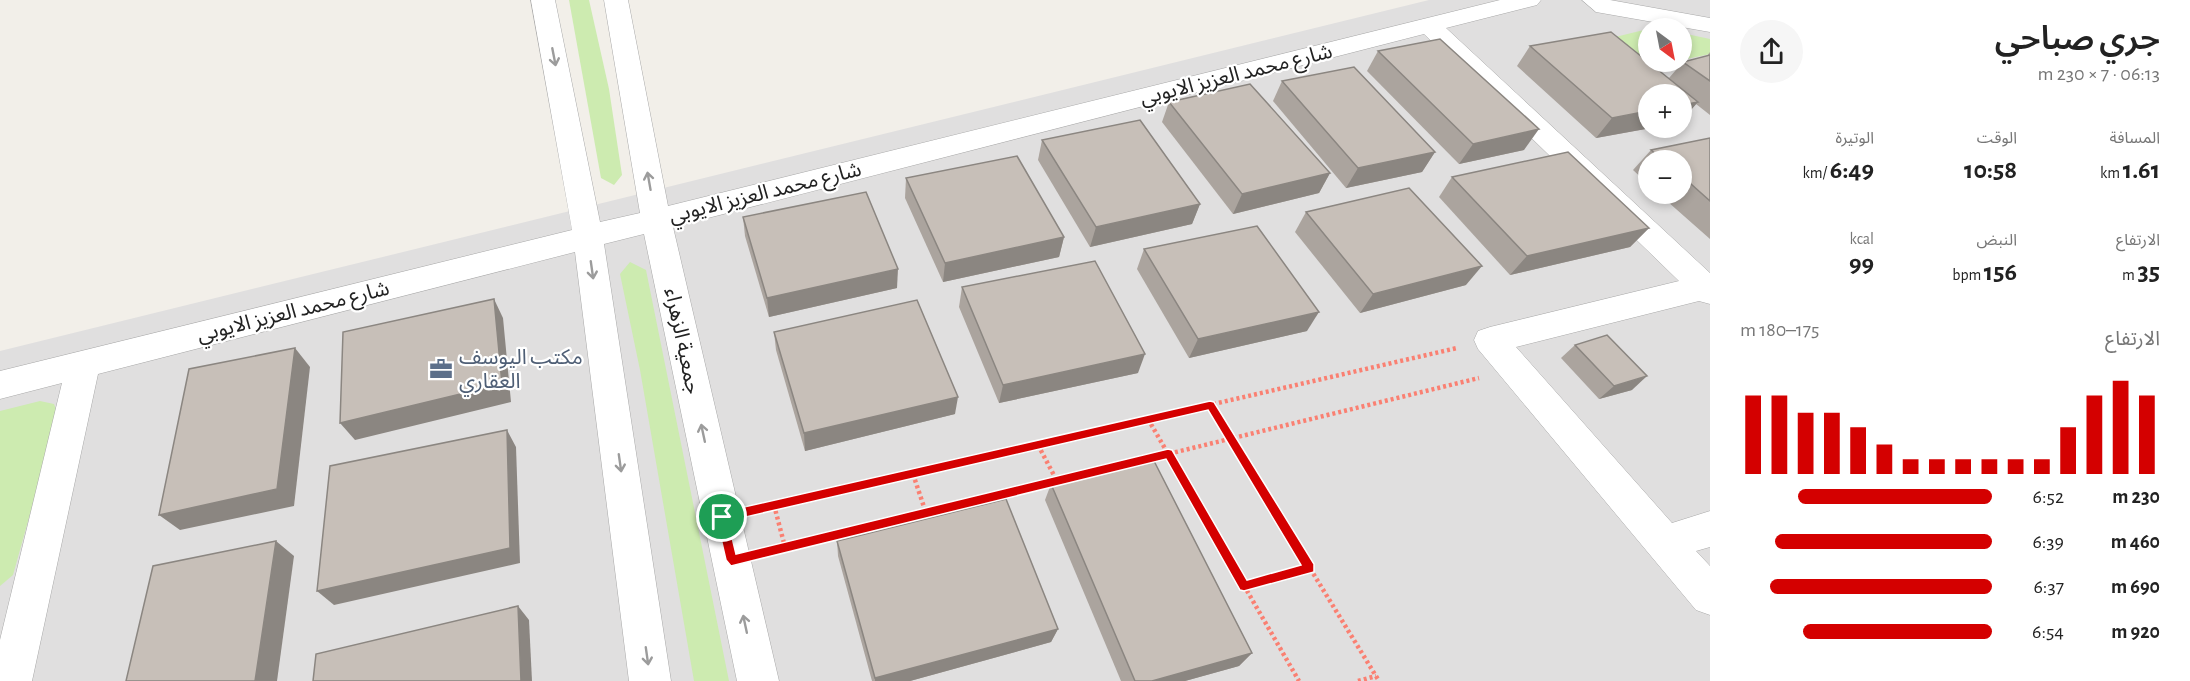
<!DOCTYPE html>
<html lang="ar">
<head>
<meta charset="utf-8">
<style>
	body { margin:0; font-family:"Alegreya Sans","Noto Sans Arabic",sans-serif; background:#f6f6f6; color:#222; direction:rtl; height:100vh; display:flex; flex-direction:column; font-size:22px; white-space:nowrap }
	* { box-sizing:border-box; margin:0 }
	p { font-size:20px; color:#767676 }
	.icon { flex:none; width:33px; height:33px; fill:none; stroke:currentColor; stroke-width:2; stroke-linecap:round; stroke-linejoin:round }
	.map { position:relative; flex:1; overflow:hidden; direction:ltr }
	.panel { display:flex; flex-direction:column; background:#fff; width:480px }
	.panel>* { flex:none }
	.needle { width:39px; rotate:148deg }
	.controls { position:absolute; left:1638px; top:18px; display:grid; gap:12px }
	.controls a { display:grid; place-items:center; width:54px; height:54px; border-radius:50%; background:#fff; box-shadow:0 3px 9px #0003; font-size:30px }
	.pin { position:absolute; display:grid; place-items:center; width:51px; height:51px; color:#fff; margin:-26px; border:3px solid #fff; border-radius:50%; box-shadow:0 2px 6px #0007 }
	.round { display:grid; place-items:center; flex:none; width:63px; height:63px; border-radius:32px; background:#f6f6f6 }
	.summary { display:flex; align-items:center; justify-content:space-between; height:102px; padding:0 30px }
	h1 { font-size:33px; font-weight:600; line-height:45px }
	.metrics { display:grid; grid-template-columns:repeat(3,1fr); gap:9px; height:102px; padding:6px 30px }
	.metrics div { display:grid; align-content:center }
	.metrics b { font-size:26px; font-weight:600 }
	.metrics small { font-size:16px; font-weight:400 }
	.metrics p { font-size:16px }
	.chart { height:168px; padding:12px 30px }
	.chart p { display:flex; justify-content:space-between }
	.chart svg { width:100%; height:108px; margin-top:6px; stroke:#d40000; stroke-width:6 }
	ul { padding:0 30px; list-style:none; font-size:20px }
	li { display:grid; grid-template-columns:96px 72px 1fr; align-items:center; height:45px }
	li i { height:15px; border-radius:8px; background:#d40000 }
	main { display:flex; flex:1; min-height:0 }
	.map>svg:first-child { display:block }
</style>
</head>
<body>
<main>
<section class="panel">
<div class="summary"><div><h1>جري صباحي</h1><p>06:13 · 7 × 230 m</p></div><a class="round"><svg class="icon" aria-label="share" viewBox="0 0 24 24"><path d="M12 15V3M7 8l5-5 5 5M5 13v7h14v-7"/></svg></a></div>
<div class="metrics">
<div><p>المسافة</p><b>1.61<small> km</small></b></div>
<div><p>الوقت</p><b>10:58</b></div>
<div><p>الوتيرة</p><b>6:49<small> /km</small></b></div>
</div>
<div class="metrics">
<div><p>الارتفاع</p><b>35<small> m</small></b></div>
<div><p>النبض</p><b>156<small> bpm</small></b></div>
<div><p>kcal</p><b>99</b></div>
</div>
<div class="chart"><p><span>الارتفاع</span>175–180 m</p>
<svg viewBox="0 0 160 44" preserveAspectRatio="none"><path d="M5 44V12M15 44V12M25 44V19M35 44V19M45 44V25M55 44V32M65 44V38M75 44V38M85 44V38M95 44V38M105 44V38M115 44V38M125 44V25M135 44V12M145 44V6M155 44V12"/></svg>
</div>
<ul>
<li><b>230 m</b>6:52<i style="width:77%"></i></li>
<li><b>460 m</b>6:39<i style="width:86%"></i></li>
<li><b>690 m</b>6:37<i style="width:88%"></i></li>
<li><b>920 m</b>6:54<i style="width:75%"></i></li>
</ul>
</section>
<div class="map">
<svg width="1710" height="681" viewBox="0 0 1710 681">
	<rect width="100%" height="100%" fill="#f2efe9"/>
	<!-- residential -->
	<path fill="#e0dfdf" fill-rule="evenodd" d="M1429,0H1710V681H0V351ZM1648,28H1682V62H1648ZM1648,94H1682V128H1648ZM1648,160H1682V194H1648Z"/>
	<!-- grass -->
	<g fill="#cdebb0">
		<path d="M569,0H589L609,89L622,175L614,185L601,178Z"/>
		<path d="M1648,29V62H1674L1646,67L1611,38Z"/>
		<path d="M1682,33L1710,39V54L1682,60Z"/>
		<path d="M630,262L646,270L729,681H694L640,370L620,274Z"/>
		<path d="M40,401L54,404L58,414L13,575L0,586V411Z"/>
	</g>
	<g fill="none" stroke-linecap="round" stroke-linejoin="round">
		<!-- minor casing -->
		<g stroke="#a9a9a9" stroke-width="1">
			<g id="minor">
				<path d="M531,0H555L600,222L640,213L604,0H628L668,206L1500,0H1541L1537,5L1446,28L1710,273V304L1699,301L1516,347L1672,523L1710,511V547L1696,551L1710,566V615L1696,610L1478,349L1474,340L1478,331L1490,327L1679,281L1424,34L673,227L779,681H737L644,234L604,244L671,681H629L575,252L98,374L32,681H0V640L62,383L0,399V371L572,230Z"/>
				<path d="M1582,0H1610L1710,18V32L1596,12Z"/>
			</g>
		</g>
		<!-- path -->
		<g stroke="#fa8072" stroke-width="4.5" stroke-dasharray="3 3" stroke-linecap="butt">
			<path d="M1210,405L1379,681"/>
			<path d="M1148,419L1299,681"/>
			<path d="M1038,445L1057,481"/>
			<path d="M913,474L926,513"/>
			<path d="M774,505L785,547"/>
			<path d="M757,509L1457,348"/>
			<path d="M767,552L1479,378"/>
			<path d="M1244,586L1310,568"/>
			<path d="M1358,681L1376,676"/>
		</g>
		<!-- minor -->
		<use href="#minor" fill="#fff" fill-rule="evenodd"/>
	</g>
	<!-- wall -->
	<g fill="#aba49e">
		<path d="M1530,46L1669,78L1683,62L1707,56L1710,52V115L1696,104L1682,120V94L1648,128H1651L1596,138L1517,66Z"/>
		<path d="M1378,51L1524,150L1459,164L1367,71Z"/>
		<path d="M1282,81L1435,152L1422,172L1346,188L1273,101Z"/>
		<path d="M1169,102L1330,173L1319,193L1233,214L1162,122Z"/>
		<path d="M1710,138V239L1659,194H1682V160H1648V184L1633,170L1651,150Z"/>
		<path d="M1042,140L1200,204L1192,224L1090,247L1038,160Z"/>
		<path d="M1452,177L1649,228L1630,247L1510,275L1439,197Z"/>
		<path d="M906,178L1064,237L1059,257L943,282L905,198Z"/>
		<path d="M1306,212L1466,285L1360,313L1295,232Z"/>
		<path d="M743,217L897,288L769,317L745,236Z"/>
		<path d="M1144,249L1307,331L1189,358L1137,269Z"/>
		<path d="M962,287L1138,373L999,403L959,307Z"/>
		<path d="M774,332L955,414L805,451L776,350Z"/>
		<path d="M1575,345L1632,390L1599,399L1561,358Z"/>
		<path d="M1051,484L1252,653L1239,666L1185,681H1121L1045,500Z"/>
		<path d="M837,541L1058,629L1051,642L910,681H872L838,556Z"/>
	</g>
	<!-- shaded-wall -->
	<g fill="#8b8681">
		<path d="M1698,102L1682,120V105Z"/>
		<path d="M1648,111V128H1651L1596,138L1612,118Z"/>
		<path d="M1539,129L1524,150L1459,164L1473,144Z"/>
		<path d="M1435,152L1422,172L1346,188L1358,168Z"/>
		<path d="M1330,173L1319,193L1233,214L1242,194Z"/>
		<path d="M1200,204L1192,224L1090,247L1096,227Z"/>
		<path d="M1649,228L1630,247L1510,275L1527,256Z"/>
		<path d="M1064,237L1059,257L943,282L945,263Z"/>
		<path d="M1482,266L1466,285L1360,313L1373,294Z"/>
		<path d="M898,269L897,288L769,317L767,298Z"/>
		<path d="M494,299L503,318L511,402L355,440L340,423Z"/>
		<path d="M1319,312L1307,331L1189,358L1198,339Z"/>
		<path d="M295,348L310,367L294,506L180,530L159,515Z"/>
		<path d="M1145,354L1138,373L999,403L1003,385Z"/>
		<path d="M1647,376L1632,390L1599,399L1614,386Z"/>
		<path d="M958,397L955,414L805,451L804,433Z"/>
		<path d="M507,430L516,447L520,563L334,605L317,591Z"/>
		<path d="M276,541L294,556L277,681H255Z"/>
		<path d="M518,606L529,620L532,681H521Z"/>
		<path d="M1058,629L1051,642L910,681H875V678Z"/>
		<path d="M1252,653L1239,666L1185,681H1152Z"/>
	</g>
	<!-- building -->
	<g fill="#c7bfb8" stroke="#8b8681" stroke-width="1.5">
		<path d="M1611,32L1698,102L1682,105V94H1648V111L1612,118L1530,46Z"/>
		<path d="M1440,39L1539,129L1473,144L1378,51Z"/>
		<path d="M1710,55V81L1683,62Z"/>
		<path d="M1354,67L1435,152L1358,168L1282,81Z"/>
		<path d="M1250,84L1330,173L1242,194L1169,102Z"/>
		<path d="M1140,120L1200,204L1096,227L1042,140Z"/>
		<path d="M1710,138V201L1682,176V160H1663L1651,150Z"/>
		<path d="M1568,152L1649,228L1527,256L1452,177Z"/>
		<path d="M1017,156L1064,237L945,263L906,178Z"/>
		<path d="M1409,188L1482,266L1373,294L1306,212Z"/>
		<path d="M866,192L898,269L767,298L743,217Z"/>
		<path d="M1257,226L1319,312L1198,339L1144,249Z"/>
		<path d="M1095,261L1145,354L1003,385L962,287Z"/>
		<path d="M494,299L502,384L340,423L343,332Z"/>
		<path d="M917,300L958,397L804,433L774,332Z"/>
		<path d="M1607,335L1647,376L1614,386L1575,345Z"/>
		<path d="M295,348L277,489L159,515L189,369Z"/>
		<path d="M507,430L510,548L317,591L330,466Z"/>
		<path d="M1153,459L1252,653L1152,681H1135L1051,484Z"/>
		<path d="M1006,499L1058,629L875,678L837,541Z"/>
		<path d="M276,541L255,681H126L153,566Z"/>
		<path d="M518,606L521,681H313L316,654Z"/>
	</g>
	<!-- one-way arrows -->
	<defs><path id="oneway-shaft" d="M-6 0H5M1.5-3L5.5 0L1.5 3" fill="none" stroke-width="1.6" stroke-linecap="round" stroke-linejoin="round" transform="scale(1.5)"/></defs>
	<g stroke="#9c9c9c">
		<use href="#oneway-shaft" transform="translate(554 57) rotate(79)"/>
		<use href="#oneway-shaft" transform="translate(649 181) rotate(-100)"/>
		<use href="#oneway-shaft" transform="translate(592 270) rotate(82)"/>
		<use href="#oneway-shaft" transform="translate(703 433) rotate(-102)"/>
		<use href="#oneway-shaft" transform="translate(620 463) rotate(82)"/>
		<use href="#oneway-shaft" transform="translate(745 624) rotate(-102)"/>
		<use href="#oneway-shaft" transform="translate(647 656) rotate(82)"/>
	</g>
	<!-- route -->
	<path fill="#d40000" stroke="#fff" stroke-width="1.5" fill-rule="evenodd" d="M1210,401L1214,402L1314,564V572L1244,591L1240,590L1166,459L731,566L726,560L716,517L722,512ZM1208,410L1301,565L1247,580L1172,450L1168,449L736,554L728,521Z"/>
	<!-- icons -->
	<defs>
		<g id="office-bare" transform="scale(1.8)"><path d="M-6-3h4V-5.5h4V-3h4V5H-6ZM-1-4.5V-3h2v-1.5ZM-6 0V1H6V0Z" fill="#5c6f8a" stroke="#fff" stroke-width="2.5" paint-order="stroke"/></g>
	</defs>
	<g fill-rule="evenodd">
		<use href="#office-bare" x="441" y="369"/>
	</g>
	<g text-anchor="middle" stroke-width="4.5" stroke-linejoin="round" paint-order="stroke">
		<!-- street labels -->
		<g font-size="21" fill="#222" stroke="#fff">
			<text transform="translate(1236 74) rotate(-14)" y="7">شارع محمد العزيز الايوبي</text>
			<text transform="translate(765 192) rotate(-14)" y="7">شارع محمد العزيز الايوبي</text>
			<text transform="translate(293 311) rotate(-14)" y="7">شارع محمد العزيز الايوبي</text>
			<text transform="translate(683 341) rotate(78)" y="7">جمعية الزهراء</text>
		</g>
		<!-- service labels -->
		<g font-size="21" fill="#4e5e75" stroke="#fff" text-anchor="start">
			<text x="459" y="364">مكتب اليوسف<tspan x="459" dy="24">العقاري</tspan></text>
		</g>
	</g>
</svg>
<div class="controls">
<a><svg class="needle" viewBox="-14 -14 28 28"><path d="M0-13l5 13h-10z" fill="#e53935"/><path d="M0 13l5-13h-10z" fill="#767676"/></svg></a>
<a>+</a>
<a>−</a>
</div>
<div class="pin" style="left:722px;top:517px;background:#1e9e55"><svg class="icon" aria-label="arrive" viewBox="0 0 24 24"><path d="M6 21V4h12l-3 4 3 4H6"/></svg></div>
</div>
</main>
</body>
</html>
